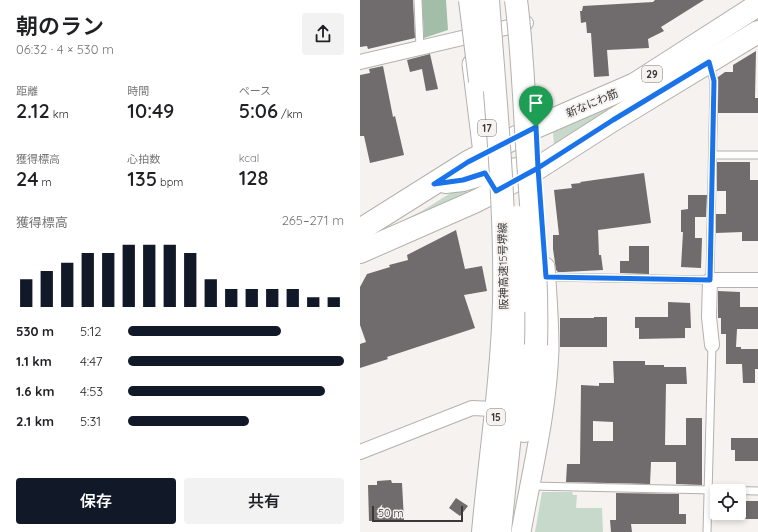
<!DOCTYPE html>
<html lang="ja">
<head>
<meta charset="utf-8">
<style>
	body { margin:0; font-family:Quicksand,"Noto Sans JP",sans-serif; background:#f2f2f2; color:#202124; height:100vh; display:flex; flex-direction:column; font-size:15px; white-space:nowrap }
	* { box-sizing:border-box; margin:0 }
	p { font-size:13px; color:#757577 }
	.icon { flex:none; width:22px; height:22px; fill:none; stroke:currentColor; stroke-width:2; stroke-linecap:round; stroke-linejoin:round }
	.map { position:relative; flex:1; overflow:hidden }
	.panel { display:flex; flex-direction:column; background:#fff; width:360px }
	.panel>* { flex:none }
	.buttons { position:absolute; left:350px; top:484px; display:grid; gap:8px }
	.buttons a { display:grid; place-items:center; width:36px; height:36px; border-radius:4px; background:#fff; box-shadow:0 2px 6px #0003; font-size:20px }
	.scale { position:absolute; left:12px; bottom:10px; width:91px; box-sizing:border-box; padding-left:4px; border:2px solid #393837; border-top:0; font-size:11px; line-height:14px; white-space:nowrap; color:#393837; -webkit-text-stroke:3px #f6f2ef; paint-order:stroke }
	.pin { position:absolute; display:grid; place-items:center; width:34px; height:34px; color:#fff; margin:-41px -17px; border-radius:50% 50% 50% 0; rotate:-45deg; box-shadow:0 0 4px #0007 }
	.pin .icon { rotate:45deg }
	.round { display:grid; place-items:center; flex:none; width:42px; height:42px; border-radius:4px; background:#f2f2f2 }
	.headline { display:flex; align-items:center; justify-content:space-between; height:68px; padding:0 16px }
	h1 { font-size:22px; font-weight:600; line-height:30px }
	.figures { display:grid; grid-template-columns:repeat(3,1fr); gap:6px; height:68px; padding:4px 16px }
	.figures div { display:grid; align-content:center }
	.figures b { font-size:20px; font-weight:600 }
	.figures small { font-size:11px; font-weight:400 }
	.figures p { font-size:11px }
	.chart { height:112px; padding:8px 16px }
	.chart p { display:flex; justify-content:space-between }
	.chart svg { width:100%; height:72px; margin-top:4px; stroke:#111827; stroke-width:6 }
	.cta { display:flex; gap:8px; margin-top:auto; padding:8px 16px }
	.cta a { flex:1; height:46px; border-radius:4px; background:#111827; color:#fff; font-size:16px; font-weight:600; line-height:46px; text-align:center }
	.cta a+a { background:#f2f2f2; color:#202124 }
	ul { padding:0 16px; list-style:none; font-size:13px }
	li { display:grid; grid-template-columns:64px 48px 1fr; align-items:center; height:30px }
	li i { height:10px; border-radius:5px; background:#111827 }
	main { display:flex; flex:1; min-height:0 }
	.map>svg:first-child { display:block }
</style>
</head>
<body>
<main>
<section class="panel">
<div class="headline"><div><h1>朝のラン</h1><p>06:32 · 4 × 530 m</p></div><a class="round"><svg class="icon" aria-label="share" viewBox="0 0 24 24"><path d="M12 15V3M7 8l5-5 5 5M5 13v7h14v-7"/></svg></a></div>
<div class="figures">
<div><p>距離</p><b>2.12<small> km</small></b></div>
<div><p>時間</p><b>10:49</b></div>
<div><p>ペース</p><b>5:06<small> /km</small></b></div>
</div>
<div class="figures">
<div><p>獲得標高</p><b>24<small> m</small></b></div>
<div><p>心拍数</p><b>135<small> bpm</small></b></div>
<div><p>kcal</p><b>128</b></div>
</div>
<div class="chart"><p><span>獲得標高</span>265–271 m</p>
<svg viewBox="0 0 160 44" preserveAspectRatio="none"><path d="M5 44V27M15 44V22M25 44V17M35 44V11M45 44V11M55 44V6M65 44V6M75 44V6M85 44V11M95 44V27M105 44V33M115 44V33M125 44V33M135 44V33M145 44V38M155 44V38"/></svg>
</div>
<ul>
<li><b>530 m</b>5:12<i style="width:71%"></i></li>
<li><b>1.1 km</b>4:47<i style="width:100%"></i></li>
<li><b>1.6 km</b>4:53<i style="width:91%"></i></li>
<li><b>2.1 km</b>5:31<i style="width:56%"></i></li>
</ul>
<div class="cta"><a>保存</a><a>共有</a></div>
</section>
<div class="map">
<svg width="398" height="532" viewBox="0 0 398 532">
	<rect width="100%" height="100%" fill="#f6f2ef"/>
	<!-- green -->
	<g fill="#c6d9ca">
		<path d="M398,19V23L194,145L193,132L248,108L379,33Z"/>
		<path d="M106,185L107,192L99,198L5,240L62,211L89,194Z"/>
		<path d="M182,492H212L213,495H217L216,508H242L243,532H175Z"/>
	</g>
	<!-- forest -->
	<path fill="#a2bea9" d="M62,0H86L88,30L64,38Z"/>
	<!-- building -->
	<g fill="#706c6d" fill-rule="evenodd">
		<path d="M0,0H53L55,38L8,49L7,46L0,47Z"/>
		<path d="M295,0H344L301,27L304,31L288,39L289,48L247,50L249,76L234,77L231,33H227L226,22L221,23L220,11H222L223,6L293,2Z"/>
		<path d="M396,51L395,98H398V113H358V77L365,72H373V65Z"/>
		<path d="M70,54L78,89L66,91L62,69L50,72L47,60Z"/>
		<path d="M23,66L33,117L35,116L44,155L10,163L4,136H0V75L10,73L9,69Z"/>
		<path d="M357,162H390V180H398V241H382V232L356,233V214H366V191H357Z"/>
		<path d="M284,173L291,223L238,230L239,255H241L243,270L204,272H198L196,270L193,249V235H199L194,190L212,188L211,184L221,183L220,182Z"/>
		<path d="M328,195H347L346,217H335V238H342L341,268L321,267L323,232H321V210L328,209Z"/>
		<path d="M96,230L105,269L122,266L127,291L104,295L115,328L27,357L28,359L0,368V344L6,342L0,325V287L7,274L30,267L29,265L48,260L47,255Z"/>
		<path d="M269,246H289V274L260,273V261H269Z"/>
		<path d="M358,291L380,292V307H398V329H377L376,347H381V349H398V369H395V383H383L382,364H366V334H361V318H358Z"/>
		<path d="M308,302L330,303L331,328H325V338L279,339V328H275V317H308Z"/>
		<path d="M234,317H247V347H200V318H234Z"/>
		<path d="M253,361H285V365H304V367H326L327,384H306L305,445H326V418H342V485L316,484V462H291L290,484L206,482L207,464H220L221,385L239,386V383H254ZM233,421L253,422V441H233Z"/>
		<path d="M371,438H398V461H375V450H371Z"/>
		<path d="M31,480L32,483H42L44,520L9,521L8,485H17V481Z"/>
		<path d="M256,493L319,494V514H326V524H271L272,532H251L250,520H256Z"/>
		<path d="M96,498L108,506L100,516L89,508Z"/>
		<rect x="385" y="501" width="13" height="18"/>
	</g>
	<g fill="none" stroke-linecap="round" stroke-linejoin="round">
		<!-- lane casing -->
		<g stroke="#b3b0ad" stroke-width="9">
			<g id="lane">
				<path d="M58,0L60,48"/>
				<path d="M353,155H398"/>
				<path d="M187,277L350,280L354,81L349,64"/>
				<path d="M171,486L398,491"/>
				<path d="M347,532L352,345"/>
			</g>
		</g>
		<!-- street casing -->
		<g stroke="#b3b0ad" stroke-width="16">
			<g id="street">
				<path d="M0,62L166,23"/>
				<path d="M352,345L349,317L350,280H398"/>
				<path d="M0,452L112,408L133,409"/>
			</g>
		</g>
		<!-- secondary casing -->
		<g stroke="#b3b0ad" stroke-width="21">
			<g id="secondary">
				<path d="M112,64L125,169"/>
				<path d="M161,532C172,471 187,411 189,349C189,321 187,294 185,267"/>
			</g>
		</g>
		<!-- primary casing -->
		<g stroke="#b3b0ad" stroke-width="24">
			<g id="primary">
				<path d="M85,182L103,180L130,172L159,169"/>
				<path d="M0,230L108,162L176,127L275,84L398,5"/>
				<path d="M0,252L114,202L136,191L178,168L253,120L398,32"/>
			</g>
		</g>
		<!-- highway casing -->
		<g stroke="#b3b0ad" stroke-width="24">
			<g id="highway">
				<path d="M164,431L173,374L176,345"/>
				<path d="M123,532C130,455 142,379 144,302"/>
				<path d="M140,532C147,455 158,379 160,302"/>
			</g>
		</g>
		<!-- lane -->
		<use href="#lane" stroke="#fff" stroke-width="7"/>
		<!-- street -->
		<use href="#street" stroke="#fff" stroke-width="14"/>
		<!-- secondary -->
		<use href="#secondary" stroke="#fff" stroke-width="19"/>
		<!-- primary -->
		<use href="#primary" stroke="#fff" stroke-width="22"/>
		<!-- highway -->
		<use href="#highway" stroke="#fff" stroke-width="22"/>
		<!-- highway-bridge casing -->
		<g stroke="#b3b0ad" stroke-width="24" stroke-linecap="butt">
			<g id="highway-bridge">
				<path d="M110,0L120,81"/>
				<path d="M128,0C135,100 146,201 144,302"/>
				<path d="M156,0C163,53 164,107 168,160C172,222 178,283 176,345"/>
				<path d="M157,217L160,302"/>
			</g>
		</g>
		<!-- highway-bridge -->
		<use href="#highway-bridge" stroke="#fff" stroke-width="22"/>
	</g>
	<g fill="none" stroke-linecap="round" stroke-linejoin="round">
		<!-- route casing -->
		<g stroke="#fff" stroke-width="8">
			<path id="route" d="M176,127L108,162L74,184L103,180L125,173L136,191L178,168L186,277L350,280L354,81L349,62L253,120L178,168L176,127"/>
		</g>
		<!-- route -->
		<use href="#route" stroke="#1a73e8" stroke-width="5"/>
	</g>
	<g text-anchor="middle" stroke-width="4" stroke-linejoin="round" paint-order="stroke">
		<!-- shield labels -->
		<g fill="#f6f2ef" stroke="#72706e" stroke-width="1">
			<rect x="282" y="66" width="20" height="16" rx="3"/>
			<rect x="118" y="120" width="18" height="16" rx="3"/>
			<rect x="127" y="409" width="18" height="16" rx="3"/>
		</g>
		<g font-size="10" font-weight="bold" fill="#393837">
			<text x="292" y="78">29</text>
			<text x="127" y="132">17</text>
			<text x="136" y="421">15</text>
		</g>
		<!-- street labels -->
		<g font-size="11" fill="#393837" stroke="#f6f2ef">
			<text transform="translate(232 103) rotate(-23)" y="4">新なにわ筋</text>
			<text transform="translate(143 266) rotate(-91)" y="4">阪神高速15号堺線</text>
		</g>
	</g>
</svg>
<div class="buttons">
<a><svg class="icon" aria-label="locate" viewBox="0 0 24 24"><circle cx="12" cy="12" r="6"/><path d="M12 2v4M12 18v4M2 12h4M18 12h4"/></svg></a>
</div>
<div class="scale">50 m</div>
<div class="pin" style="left:176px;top:127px;background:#1e9e55"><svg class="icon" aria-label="arrive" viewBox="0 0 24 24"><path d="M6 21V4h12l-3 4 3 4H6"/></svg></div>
</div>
</main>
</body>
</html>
